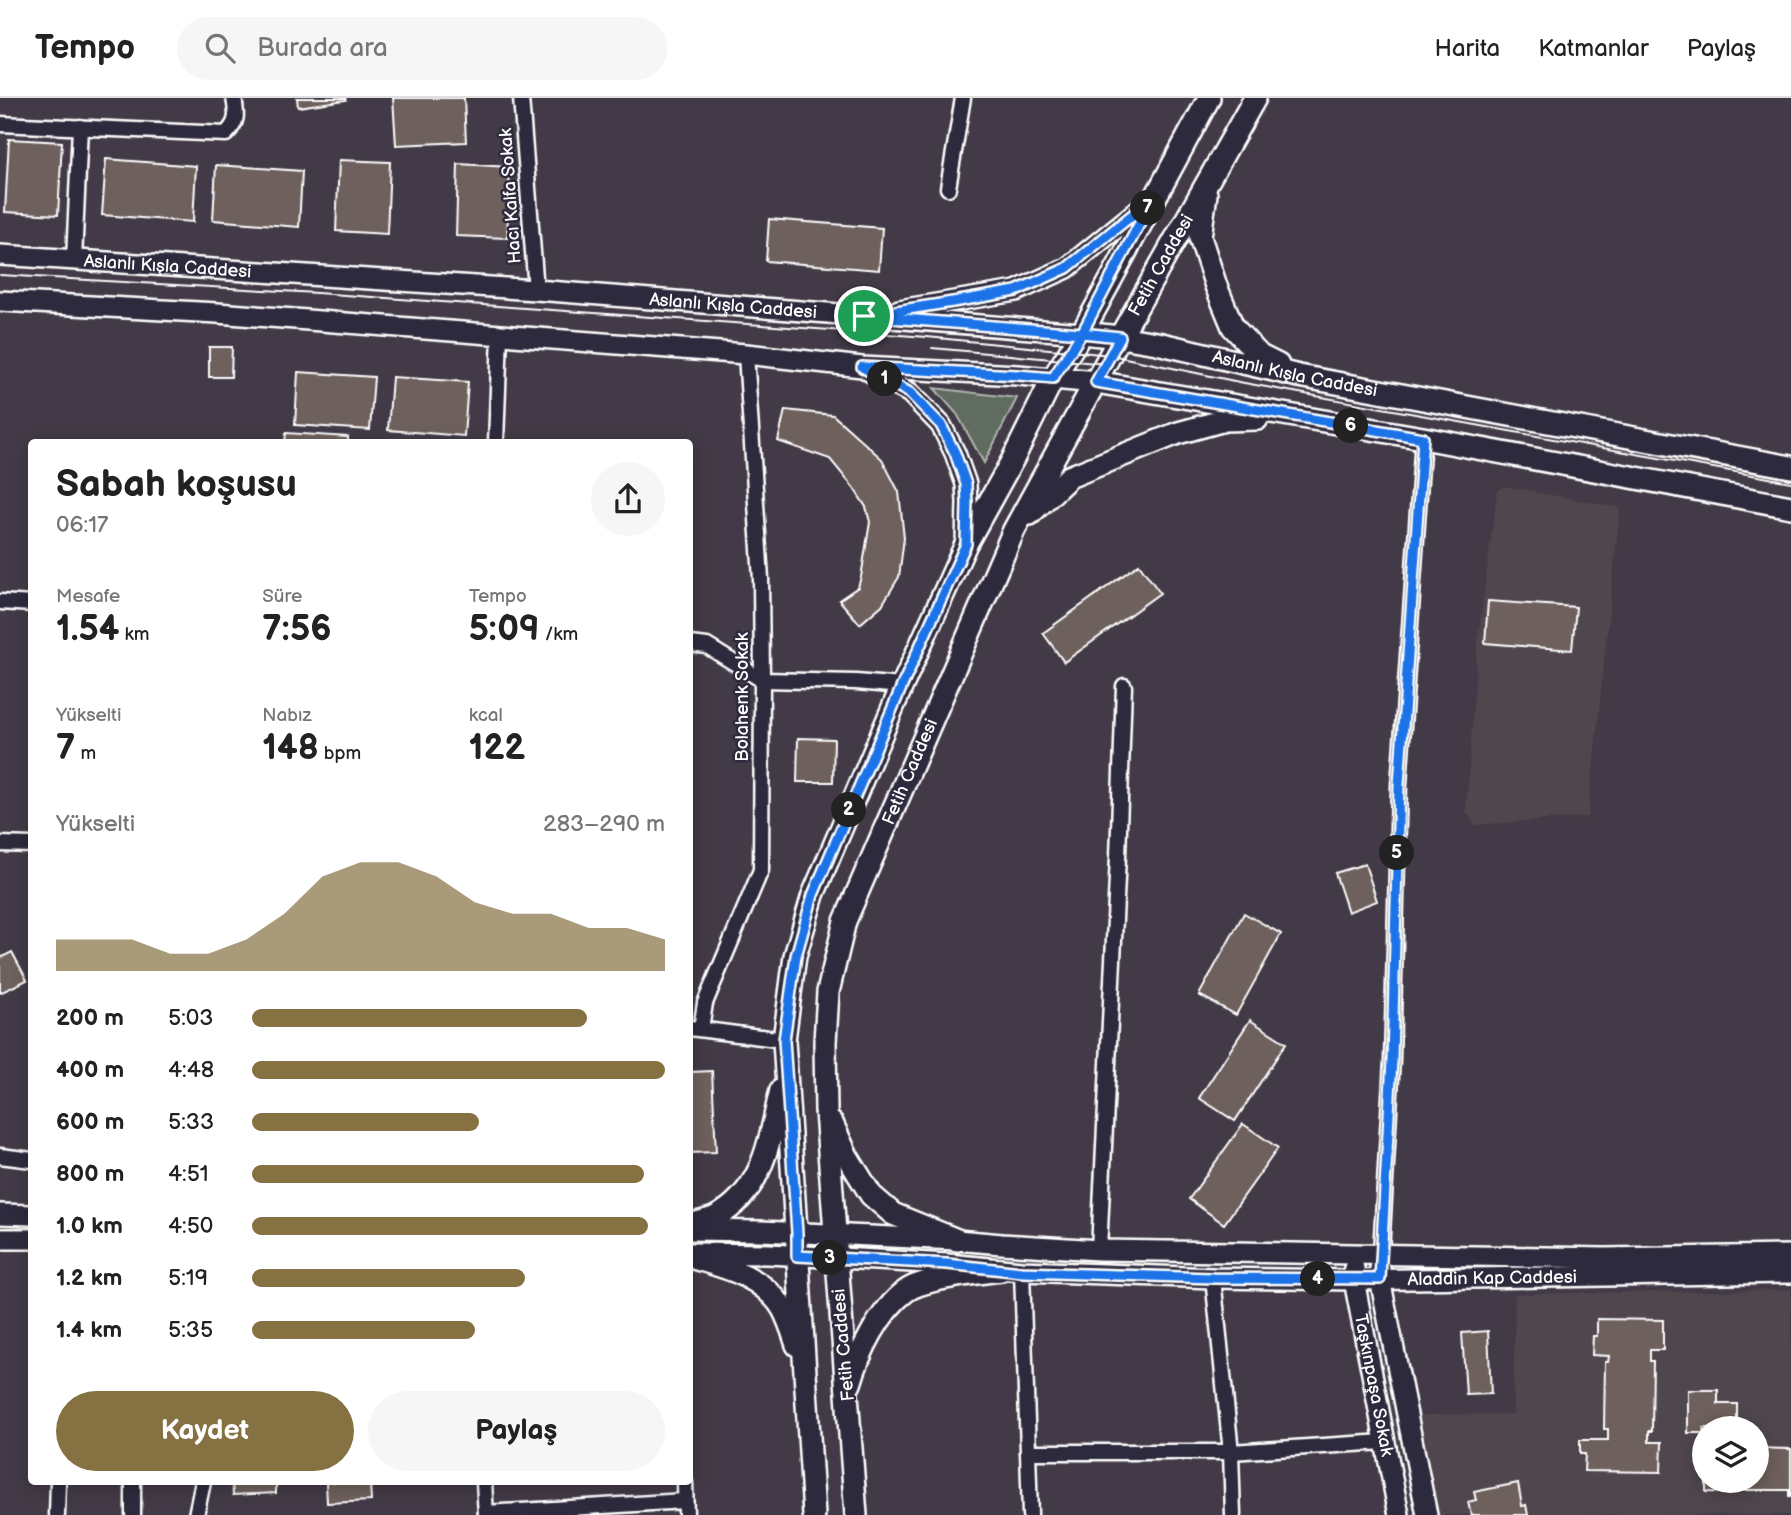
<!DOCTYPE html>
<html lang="tr">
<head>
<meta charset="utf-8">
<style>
	body { margin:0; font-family:"Balsamiq Sans",sans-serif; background:#f6f6f6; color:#222; height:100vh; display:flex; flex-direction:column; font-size:26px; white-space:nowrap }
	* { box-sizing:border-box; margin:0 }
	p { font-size:23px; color:#767676 }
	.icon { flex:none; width:38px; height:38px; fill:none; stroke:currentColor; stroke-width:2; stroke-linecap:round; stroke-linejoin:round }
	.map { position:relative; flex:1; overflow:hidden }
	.side { position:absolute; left:28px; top:341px; width:665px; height:1046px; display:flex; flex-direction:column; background:#fff; border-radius:7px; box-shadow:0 4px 18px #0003 }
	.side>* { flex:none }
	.buttons { position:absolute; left:1692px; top:1318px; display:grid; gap:14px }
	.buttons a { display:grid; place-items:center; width:77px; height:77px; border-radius:50%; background:#fff; box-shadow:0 4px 18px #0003; font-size:35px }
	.pin { position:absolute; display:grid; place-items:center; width:60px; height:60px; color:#fff; margin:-30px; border:4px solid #fff; border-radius:50%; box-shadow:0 2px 7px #0007 }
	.km { position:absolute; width:35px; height:35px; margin:-18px; border-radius:50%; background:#222; color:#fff; font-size:19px; line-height:35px; text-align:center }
	.round { display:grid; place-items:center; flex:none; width:74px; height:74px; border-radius:37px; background:#f6f6f6 }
	.head { display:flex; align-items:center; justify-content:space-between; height:119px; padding:0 28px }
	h1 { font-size:38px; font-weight:700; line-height:52px }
	.figures { display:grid; grid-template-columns:repeat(3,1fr); gap:10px; height:119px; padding:7px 28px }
	.figures div { display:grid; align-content:center }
	.figures b { font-size:35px; font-weight:700 }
	.figures small { font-size:19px; font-weight:400 }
	.figures p { font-size:19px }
	.chart { height:196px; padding:14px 28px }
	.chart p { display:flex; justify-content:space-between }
	.chart svg { width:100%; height:126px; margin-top:7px; fill:#857141; opacity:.7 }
	.button { display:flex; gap:14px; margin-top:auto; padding:14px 28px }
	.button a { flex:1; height:80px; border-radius:42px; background:#857141; color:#fff; font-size:28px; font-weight:700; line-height:80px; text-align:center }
	.button a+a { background:#f6f6f6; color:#222 }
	ul { padding:0 28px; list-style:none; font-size:23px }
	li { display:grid; grid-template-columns:112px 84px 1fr; align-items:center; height:52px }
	li i { height:18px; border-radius:9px; background:#857141 }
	header { display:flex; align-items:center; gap:42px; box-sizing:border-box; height:98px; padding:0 35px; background:#fff; border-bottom:2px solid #e0e0e0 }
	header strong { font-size:33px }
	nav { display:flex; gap:38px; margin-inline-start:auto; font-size:24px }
	.search { width:490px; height:63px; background:#f6f6f6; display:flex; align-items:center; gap:18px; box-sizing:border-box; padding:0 24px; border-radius:38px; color:#767676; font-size:26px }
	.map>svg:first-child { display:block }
</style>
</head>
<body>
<header>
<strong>Tempo</strong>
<div class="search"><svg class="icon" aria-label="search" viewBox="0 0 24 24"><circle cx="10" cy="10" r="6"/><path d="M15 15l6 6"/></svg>Burada ara</div>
<nav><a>Harita</a><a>Katmanlar</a><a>Paylaş</a></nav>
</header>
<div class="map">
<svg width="1791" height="1417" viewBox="0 0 1791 1417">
	<rect width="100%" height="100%" fill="#423a46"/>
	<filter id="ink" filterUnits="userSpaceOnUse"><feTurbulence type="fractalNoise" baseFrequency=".0143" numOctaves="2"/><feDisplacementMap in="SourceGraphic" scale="14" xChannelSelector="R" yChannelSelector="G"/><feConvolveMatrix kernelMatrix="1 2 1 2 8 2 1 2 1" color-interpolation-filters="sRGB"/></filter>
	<g filter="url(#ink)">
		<!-- built -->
		<g fill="#4f464d" fill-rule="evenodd">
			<path d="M1504,388L1620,410L1588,719L1476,727L1466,714L1477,549L1497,394Z"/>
			<path d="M1791,1192V1417H1439L1417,1317L1513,1316L1515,1196ZM1704,1330H1757V1382H1704Z"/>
		</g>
		<!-- green -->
		<path fill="#616c61" stroke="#b0b6b0" stroke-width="2" d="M934,290L1017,300L984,365L957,316Z"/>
		<!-- building -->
		<g fill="#6e615c" stroke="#fff" stroke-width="2">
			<path d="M297,0H346V2L298,9Z"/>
			<path d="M393,0H464L466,44L396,47Z"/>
			<path d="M9,41L62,44L58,117L5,114Z"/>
			<path d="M106,61L196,68L193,124L102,117Z"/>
			<path d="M339,62L390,64L387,136L336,133Z"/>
			<path d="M458,66L510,69L507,140L456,138Z"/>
			<path d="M216,67L302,73L299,129L213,122Z"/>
			<path d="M769,121L882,130L879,172L766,163Z"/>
			<path d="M209,249H232L231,279H209Z"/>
			<path d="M298,274L374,279L370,332L295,327Z"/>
			<path d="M392,279L468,284L464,338L388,332Z"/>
			<path d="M785,312L833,317L882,361L899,394L904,440L899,479L882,507L860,526L839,502L858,489L861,479L870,424L866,409L853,389L830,361L778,343Z"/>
			<path d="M286,335L348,339V345H285Z"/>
			<path d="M1139,466L1160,495L1064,564L1043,535Z"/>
			<path d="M1488,503L1576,509L1572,552L1485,545Z"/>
			<path d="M798,640L834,641L833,684H797Z"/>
			<path d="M1365,766L1377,803L1348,814L1335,775Z"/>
			<path d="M1244,815L1281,836L1236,917L1199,897Z"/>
			<path d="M12,854L27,882L0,895V860Z"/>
			<path d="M1250,922L1286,945L1235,1023L1199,1000Z"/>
			<path d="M712,973L716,1054L690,1055V974Z"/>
			<path d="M1243,1026L1278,1050L1224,1126L1189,1101Z"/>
			<path d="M1597,1221L1663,1222V1252H1650V1263H1653L1652,1333H1649V1344H1662L1661,1374L1584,1373L1585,1356H1580V1342H1608V1331H1604L1605,1264H1608L1609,1258L1592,1257L1593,1238H1597Z"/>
			<path d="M1488,1233L1491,1296L1466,1297L1462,1235Z"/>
			<path d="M1688,1292H1718V1306H1737V1330H1704V1335H1688Z"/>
			<path d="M1757,1350L1791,1351V1398H1789V1392H1734V1382H1757Z"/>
			<path d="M1706,1382H1734V1392H1736V1395L1706,1394Z"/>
			<path d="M232,1384H276V1395L233,1397Z"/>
			<path d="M326,1384H370L371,1403L327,1405Z"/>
			<path d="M1518,1385L1522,1408L1526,1407L1528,1417H1471L1468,1404L1476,1402L1474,1394Z"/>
		</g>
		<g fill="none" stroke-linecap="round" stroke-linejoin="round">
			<!-- street casing -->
			<g stroke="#fff" stroke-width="19">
				<g id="street">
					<path d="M521,0L536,192"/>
					<path d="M0,26L226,36C238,24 237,17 234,0"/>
					<path d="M948,90L963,0"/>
					<path d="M74,162L80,29"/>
					<path d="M496,345L500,236"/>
					<path d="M0,504L32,506"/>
					<path d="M690,546L707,548L762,582L856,584L902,588"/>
					<path d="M0,746L32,747"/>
					<path d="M690,930L784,942"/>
					<path d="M701,931L705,905L761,772L762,582L761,481L746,256"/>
					<path d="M0,1058L32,1062"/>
					<path d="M1099,1152L1118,759L1124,588"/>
					<path d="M1381,1155L1392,962L1399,687L1423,340"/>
					<path d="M1022,1173L1028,1354"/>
					<path d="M1213,1180L1231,1354L1233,1417"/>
					<path d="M133,1384V1417"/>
					<path d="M484,1384L486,1417"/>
					<path d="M685,1384L686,1417"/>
					<path d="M486,1415L685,1403"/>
					<path d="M57,1417L58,1384"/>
					<path d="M196,1417L203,1384"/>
					<path d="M1030,1417L1028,1354H1231L1384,1344"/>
				</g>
			</g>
			<!-- secondary casing -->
			<g stroke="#fff" stroke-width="24">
				<g id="secondary">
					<path id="s1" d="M0,157L536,192L1082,235"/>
					<path d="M0,203L217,215L746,256L862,269L1018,277L1053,280"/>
					<path d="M899,212L1016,193L1067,170L1153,100"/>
					<path d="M869,273L910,295L941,327L955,355L966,386L967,404L966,446"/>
					<path d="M0,1116L32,1117"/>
					<path d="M690,1132L761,1133L957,1142L1002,1146L1099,1152L1605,1160L1791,1157"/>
					<path d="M0,1141H32"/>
					<path id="s2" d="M690,1155L769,1156L947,1166L1022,1173L1213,1180L1354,1182L1791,1175"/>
					<path id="s3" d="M1354,1170V1182L1399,1417"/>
					<path d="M1380,1170V1181L1427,1417"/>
				</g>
			</g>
			<!-- primary casing -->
			<g stroke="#fff" stroke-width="26">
				<g id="primary">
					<path d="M1206,96L1200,139L1216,188L1233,229L1260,258L1278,267"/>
					<path id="s4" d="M1082,235L1120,239L1157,245L1299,278L1791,369"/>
					<path d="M1053,280L1096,284L1423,340L1791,409"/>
					<path d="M1030,416L1069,379L1178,335L1225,322L1257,321"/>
					<path d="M832,1025L847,1058L871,1097L893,1116L957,1142"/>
					<path d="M690,1127C698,1124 708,1123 716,1119C765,1092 769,1041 781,992"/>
					<path d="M690,1159C725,1169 763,1178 783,1211C789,1222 793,1235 797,1247"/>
					<path d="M850,1286C859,1255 879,1213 906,1193C923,1180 978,1175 1001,1172"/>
					<path d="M814,1417L784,942L795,858L813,797L902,588L966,446L1013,361L1053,280L1082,235L1209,0"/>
					<path id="s5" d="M856,1417L826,1013L825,944L828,894L845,823L1014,432L1120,239L1255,0"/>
				</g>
			</g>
			<!-- street -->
			<use href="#street" stroke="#2f2a3d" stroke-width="14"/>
			<!-- secondary -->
			<use href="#secondary" stroke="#2f2a3d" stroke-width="19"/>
			<!-- primary -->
			<use href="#primary" stroke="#2f2a3d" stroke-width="21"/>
			<!-- tram -->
			<g stroke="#fff" stroke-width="2">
				<path d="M0,177L317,195L927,239L1111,257L1239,284L1791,384"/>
				<path d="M932,250L1107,266"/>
			</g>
		</g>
	</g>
	<g fill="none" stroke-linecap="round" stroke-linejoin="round" filter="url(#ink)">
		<!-- route casing -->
		<g stroke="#fff" stroke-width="14">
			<path id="route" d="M864,218L1082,235L1053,280L1018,277L862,269L910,295L941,327L955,355L966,386L967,404L966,446L902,588L813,797L796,858L784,942L797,1135V1158L947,1166L1022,1174L1213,1180L1380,1181L1392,962L1399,687L1423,340L1096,284L1120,239L1082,235L1153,100L1067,170L1016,193L959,203L864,218"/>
		</g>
		<!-- route -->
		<use href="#route" stroke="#1a73e8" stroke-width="9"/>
	</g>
	<g text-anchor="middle" stroke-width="5" stroke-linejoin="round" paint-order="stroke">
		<!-- street labels -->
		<g font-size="18" fill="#fff" stroke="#2f2a3d">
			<text transform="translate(510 98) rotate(-94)" y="6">Hacı Kalfa Sokak</text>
			<text dy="6" stroke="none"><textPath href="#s5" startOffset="1326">Fetih Caddesi</textPath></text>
			<text dy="6" stroke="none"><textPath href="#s1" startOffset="168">Aslanlı Kışla Caddesi</textPath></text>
			<text dy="6" stroke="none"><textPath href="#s1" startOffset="735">Aslanlı Kışla Caddesi</textPath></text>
			<text dy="6" stroke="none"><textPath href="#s4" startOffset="217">Aslanlı Kışla Caddesi</textPath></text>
			<text transform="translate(742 599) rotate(-90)" y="6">Bolahenk Sokak</text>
			<text dy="6" stroke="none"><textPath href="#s5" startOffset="760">Fetih Caddesi</textPath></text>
			<text dy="6" stroke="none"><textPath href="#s2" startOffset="803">Aladdin Kap Caddesi</textPath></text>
			<text transform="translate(843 1247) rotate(-95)" y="6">Fetih Caddesi</text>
			<text dy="6" stroke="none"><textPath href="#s3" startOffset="119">Taşkınpaşa Sokak</textPath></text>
		</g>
	</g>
</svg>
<div class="buttons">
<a><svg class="icon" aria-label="layers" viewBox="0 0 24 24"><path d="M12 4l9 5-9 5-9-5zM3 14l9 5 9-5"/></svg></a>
</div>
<div class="pin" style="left:864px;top:218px;background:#1e9e55"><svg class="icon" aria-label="arrive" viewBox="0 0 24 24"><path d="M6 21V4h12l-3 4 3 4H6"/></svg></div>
<b class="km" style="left:885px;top:281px">1</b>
<b class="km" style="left:849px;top:712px">2</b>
<b class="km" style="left:830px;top:1160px">3</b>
<b class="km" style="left:1318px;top:1181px">4</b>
<b class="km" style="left:1397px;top:755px">5</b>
<b class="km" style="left:1351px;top:328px">6</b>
<b class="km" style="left:1148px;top:110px">7</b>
<section class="side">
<div class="head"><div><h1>Sabah koşusu</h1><p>06:17</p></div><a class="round"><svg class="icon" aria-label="share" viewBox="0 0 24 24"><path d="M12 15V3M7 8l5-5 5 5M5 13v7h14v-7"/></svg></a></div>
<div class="figures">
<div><p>Mesafe</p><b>1.54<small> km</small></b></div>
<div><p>Süre</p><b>7:56</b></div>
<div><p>Tempo</p><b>5:09<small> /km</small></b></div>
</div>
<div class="figures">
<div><p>Yükselti</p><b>7<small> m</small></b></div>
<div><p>Nabız</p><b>148<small> bpm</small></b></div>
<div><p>kcal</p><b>122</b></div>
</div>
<div class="chart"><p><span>Yükselti</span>283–290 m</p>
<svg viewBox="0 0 160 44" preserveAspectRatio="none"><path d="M0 44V33L10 33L20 33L30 38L40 38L50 33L60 24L70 11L80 6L90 6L100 11L110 20L120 24L130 24L140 29L150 29L160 33V44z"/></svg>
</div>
<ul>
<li><b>200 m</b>5:03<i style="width:81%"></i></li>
<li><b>400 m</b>4:48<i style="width:100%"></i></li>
<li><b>600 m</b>5:33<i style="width:55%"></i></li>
<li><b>800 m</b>4:51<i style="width:95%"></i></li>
<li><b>1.0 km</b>4:50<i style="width:96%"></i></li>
<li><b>1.2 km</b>5:19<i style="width:66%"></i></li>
<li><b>1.4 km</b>5:35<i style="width:54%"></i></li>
</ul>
<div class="button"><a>Kaydet</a><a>Paylaş</a></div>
</section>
</div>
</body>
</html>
